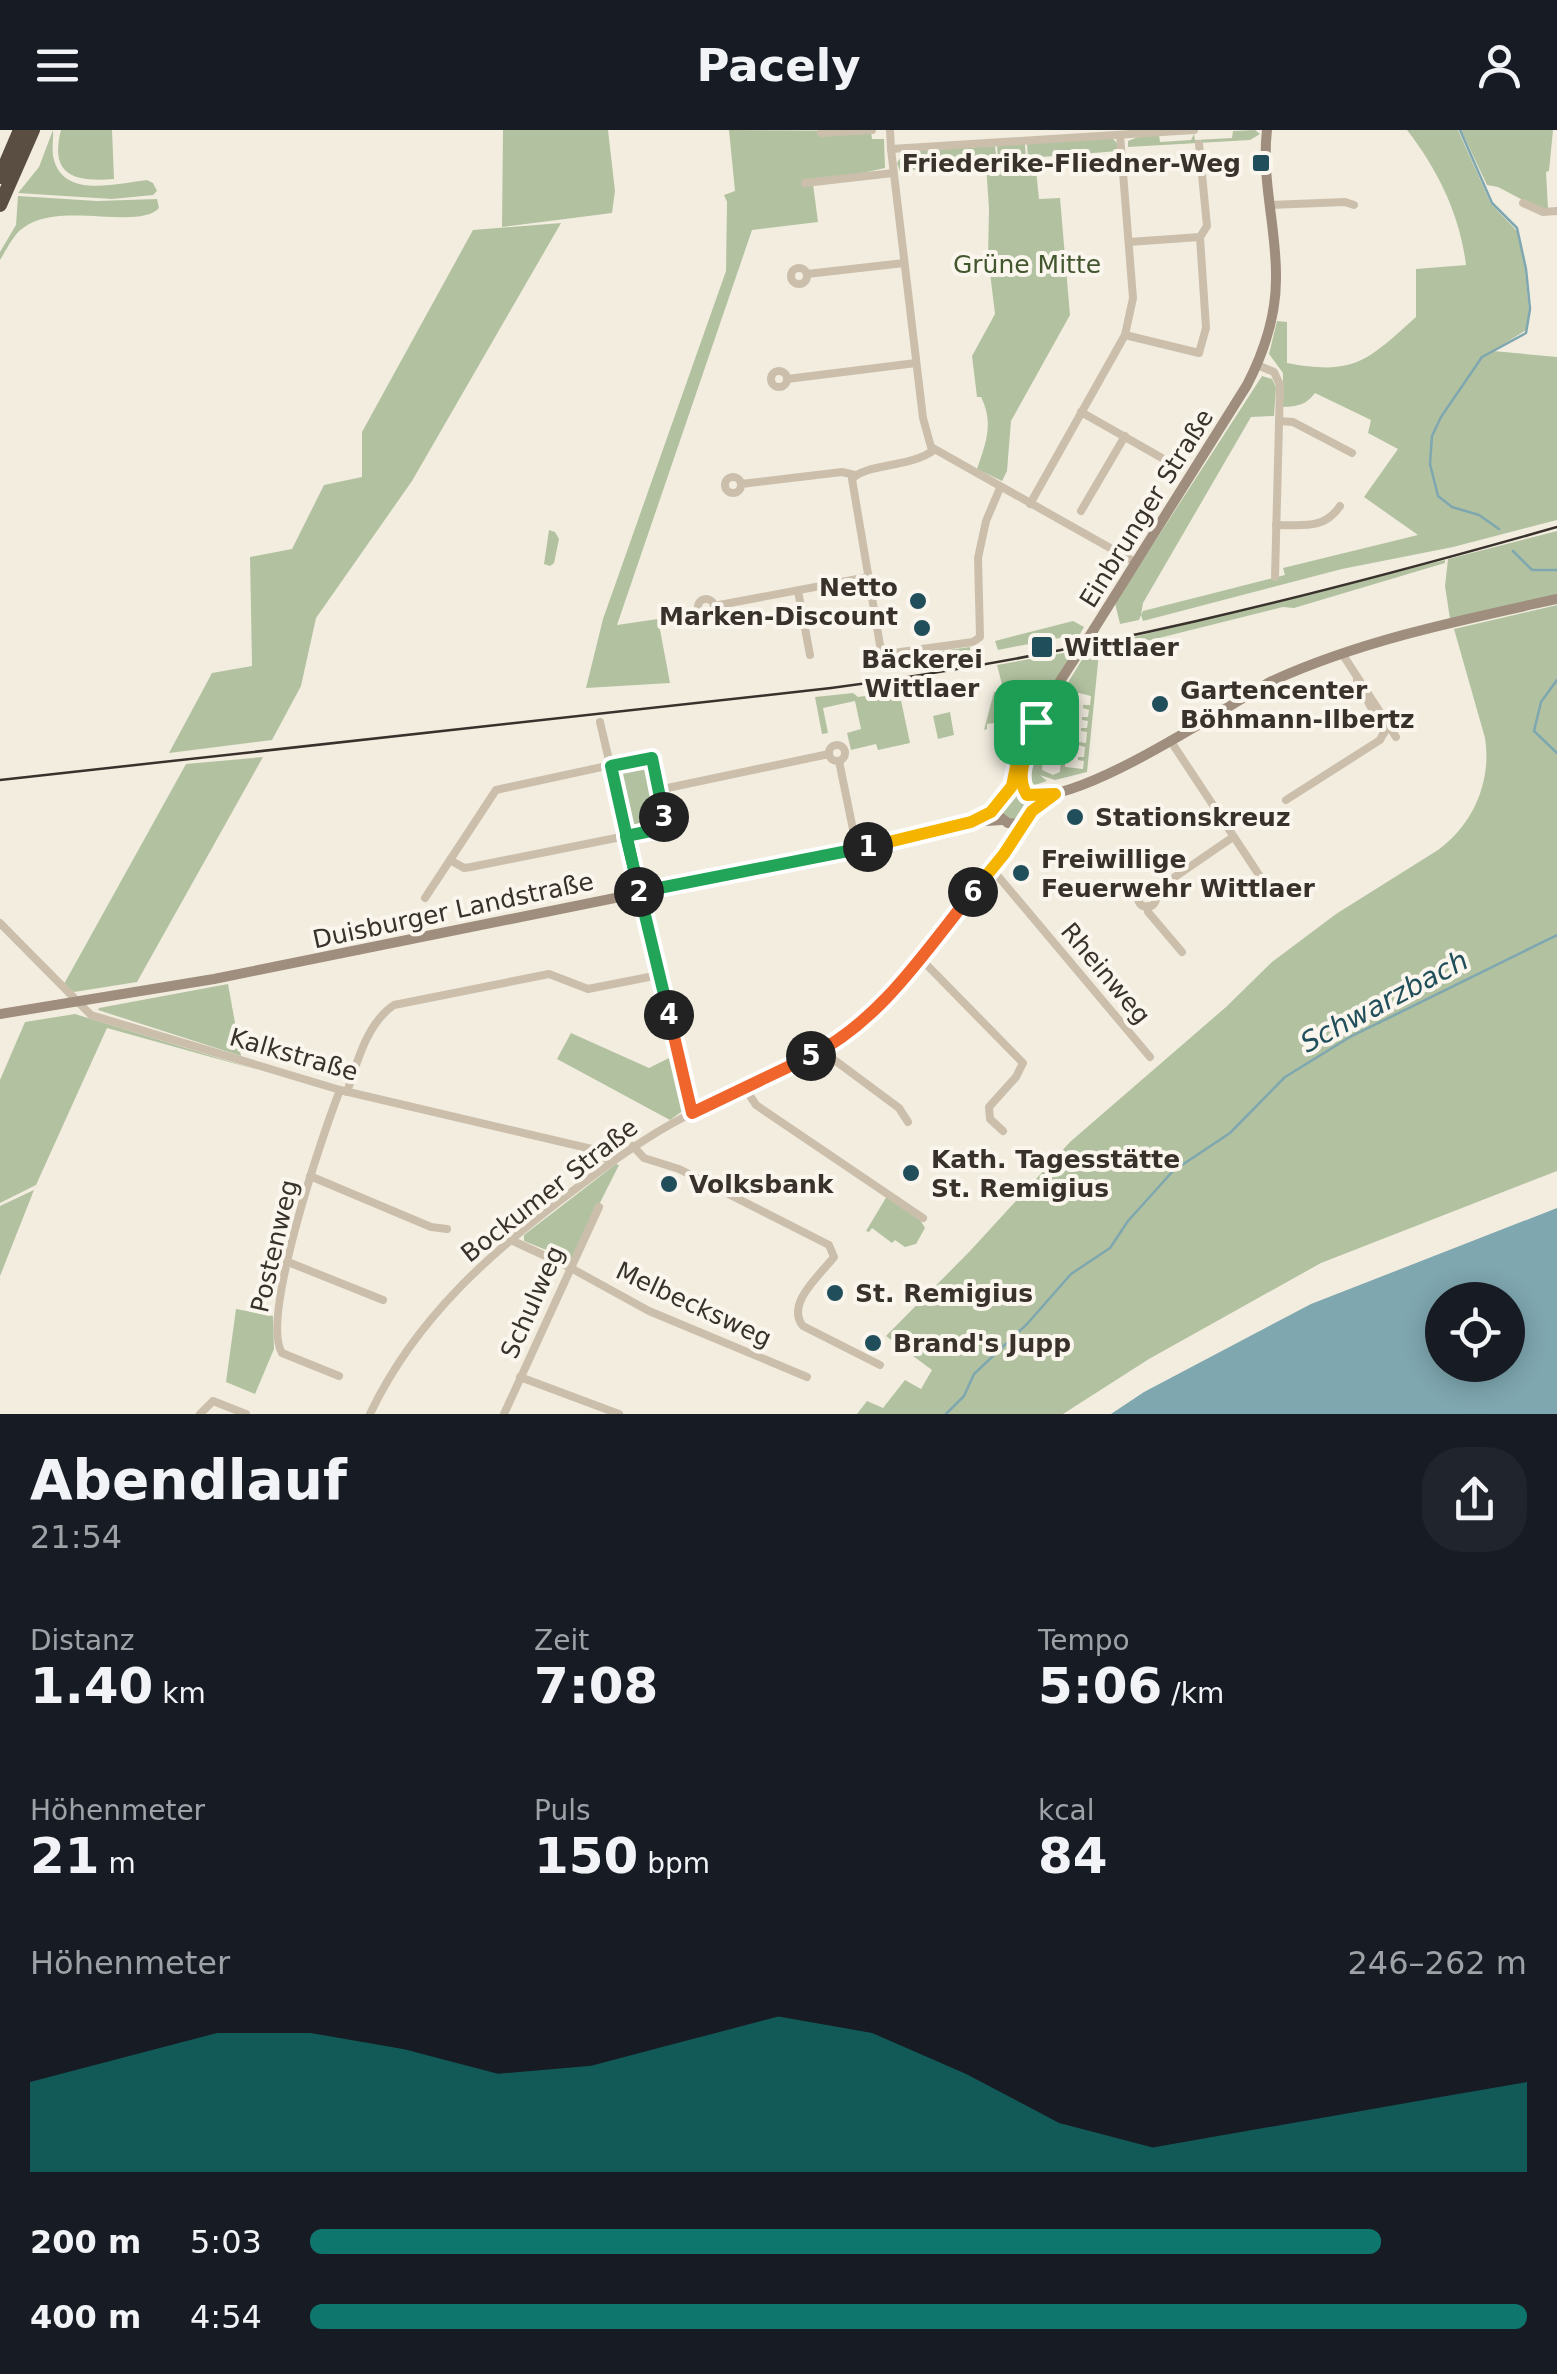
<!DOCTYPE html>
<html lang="de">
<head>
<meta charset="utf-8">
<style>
	body { margin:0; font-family:"DejaVu Sans",sans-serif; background:#20242c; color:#f1f3f6; height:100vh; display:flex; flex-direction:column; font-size:38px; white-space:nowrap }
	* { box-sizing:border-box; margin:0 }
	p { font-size:32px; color:#9ea1a6 }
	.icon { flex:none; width:55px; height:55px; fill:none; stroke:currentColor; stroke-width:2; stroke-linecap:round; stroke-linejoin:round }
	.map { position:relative; height:1284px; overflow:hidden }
	.details { display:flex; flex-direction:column; background:#171b24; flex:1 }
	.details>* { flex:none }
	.fabs { position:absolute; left:1425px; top:1152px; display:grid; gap:20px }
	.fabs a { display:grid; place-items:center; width:100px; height:100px; border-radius:50%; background:#171b24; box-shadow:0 5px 25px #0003; font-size:50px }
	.pin { position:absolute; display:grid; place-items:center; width:85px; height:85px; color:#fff; margin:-42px; border-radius:20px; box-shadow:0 5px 15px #0006 }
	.km { position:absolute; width:50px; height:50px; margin:-25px; border-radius:50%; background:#222; color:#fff; font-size:28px; line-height:50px; text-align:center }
	.round { display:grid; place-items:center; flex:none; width:105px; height:105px; border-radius:40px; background:#20242c }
	.summary { display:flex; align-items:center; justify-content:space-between; height:170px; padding:0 30px }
	h1 { font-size:55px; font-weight:800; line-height:75px }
	.metrics { display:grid; grid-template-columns:repeat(3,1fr); gap:15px; height:170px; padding:10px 30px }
	.metrics div { display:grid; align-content:center }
	.metrics b { font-size:50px; font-weight:800 }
	.metrics small { font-size:28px; font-weight:400 }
	.metrics p { font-size:28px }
	.chart { height:280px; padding:20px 30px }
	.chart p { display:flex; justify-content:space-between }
	.chart svg { width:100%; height:180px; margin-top:10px; fill:#0f766e; opacity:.7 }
	ul { padding:0 30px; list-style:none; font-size:32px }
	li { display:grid; grid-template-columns:160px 120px 1fr; align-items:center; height:75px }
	li i { height:25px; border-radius:12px; background:#0f766e }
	header { display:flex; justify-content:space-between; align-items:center; height:130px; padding:0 30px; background:#171b24; font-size:45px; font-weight:800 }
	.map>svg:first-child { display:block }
</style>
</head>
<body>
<header><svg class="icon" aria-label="menu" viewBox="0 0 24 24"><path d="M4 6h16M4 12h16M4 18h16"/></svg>Pacely<svg class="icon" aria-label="person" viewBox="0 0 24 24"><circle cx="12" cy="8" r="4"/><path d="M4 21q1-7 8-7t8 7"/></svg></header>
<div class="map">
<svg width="1557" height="1284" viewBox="0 0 1557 1284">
	<rect width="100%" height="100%" fill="#f3ede0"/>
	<!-- green -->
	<g fill="#b2c2a0">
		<path d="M53,0C54,7 51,20 54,30C65,69 118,53 147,50L153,53L157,61L153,65L112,69L18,63L39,37Z"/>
		<path d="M61,0H112L114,49C75,52 49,46 61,0Z"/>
		<path d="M503,0H608L615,61L612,83L502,97Z"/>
		<path d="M729,0L871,1L872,9H884L885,38L813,54L818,92L752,100L617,495L658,489L670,553L586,558L603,489L726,141L727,72L724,65L735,61Z"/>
		<path d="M1255,0L1260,4L1250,10L1128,17V11L1138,7L1159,5L1160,12L1191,10L1194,4L1195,10L1232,8L1233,1Z"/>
		<path d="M1407,0H1458L1491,74L1517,101L1525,139L1529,180L1526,200L1493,221L1557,227V390L1453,417L1342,439L1143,491L1141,485L1139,490L1120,494L1115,473L1262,246L1272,249L1276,257L1274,286L1251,287L1143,473L1141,485L1143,481L1285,445L1283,438L1418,405L1364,367L1398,319L1368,303L1371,290L1315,263C1305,276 1297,276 1283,277V243L1269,224L1277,191L1287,192V233C1355,246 1368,230 1416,187V139L1466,135C1460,85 1438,40 1407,0Z"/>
		<path d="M1461,0H1553L1549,41L1546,42L1548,79L1542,80L1498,57L1487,55Z"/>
		<path d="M1112,8L1117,13L1119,21L1028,28L1027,14Z"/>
		<path d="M1025,14L1026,29L998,32L997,15Z"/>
		<path d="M995,16L997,34L1035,30L1039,69L1060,68L1070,185L1011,291L1007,341L1002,351L977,339C986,313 994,293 981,267H977L972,226L995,184L988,126L989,79L986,34L900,41L897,33L902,25L912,21Z"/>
		<path d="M18,66L97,71L157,69L159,78C138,101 59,70 23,98C13,105 7,119 0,130V122L16,95Z"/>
		<path d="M561,93L412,351L316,488L301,556L272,610L169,623L212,543L252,536L250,427L292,419L324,355L362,347V302L473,100Z"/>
		<path d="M549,400L555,402L559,409L554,433L550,436L544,434Z"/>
		<path d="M1557,401V466L1450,489L1445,456L1448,429Z"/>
		<path d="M1445,430V433L1294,478L1283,477L1099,523L1087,642L1055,650L1040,645L1047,651L1035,655L1025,648L1040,596L1054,604L1049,607L1048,614L1053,618H1044L1042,640L1053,645L1060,642L1061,629L1055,628V624L1071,626L1065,629V637L1083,639L1084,631L1078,630V627H1084L1085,617L1079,615V612L1086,613L1087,602L1081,601V598H1087L1088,591L1082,590V587H1088L1089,580L1083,578V575H1090L1091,566L1079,563L1072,566L1070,580L1076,583H1062L1050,594L1044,592L1089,518Z"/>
		<path d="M1557,475V1041L1321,1133L1149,1229L1063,1284H857L867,1271L883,1278L905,1250L921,1259L932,1240L886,1206L970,1121L1070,1012L1226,877L1272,832L1336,784L1438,720C1473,695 1492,651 1485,608L1454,499Z"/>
		<path d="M1073,491L1084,497L1080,504L998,520L995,511Z"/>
		<path d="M970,517V524L914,533L909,529L877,533V530Z"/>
		<path d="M1075,521L1016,626H1013L1007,596L1002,597L1000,592L987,594V599L984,600L994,562H1004L997,535Z"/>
		<path d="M899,561L910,613L878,620L876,614L851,620L847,603L861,599L855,571L823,578L828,603L822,604L815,567L853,563L858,567Z"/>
		<path d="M950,582L954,605L938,609L933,586Z"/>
		<path d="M263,627L137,852L74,862L64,854L186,634Z"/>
		<path d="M648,631L660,691L630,699L616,638Z"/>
		<circle cx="1014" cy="678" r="12"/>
		<path d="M228,854L241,926L98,880L99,878Z"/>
		<path d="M75,884L258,940L107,898L36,1055L0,1073V950L25,892Z"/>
		<path d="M571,903L649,938L675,925L687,978L670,990L557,929Z"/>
		<path d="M616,1034L619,1035L571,1130L524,1111V1105Z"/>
		<path d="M34,1060L0,1146V1076Z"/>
		<path d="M887,1066L919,1088L925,1098L916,1114L905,1117L895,1110L892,1113L872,1098L869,1102L866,1101Z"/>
		<path d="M236,1179L273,1186L274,1219L255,1264L226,1252Z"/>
	</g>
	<!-- water -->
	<path fill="#7fa7b0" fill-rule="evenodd" d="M1557,1078V1284H1111L1144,1262L1311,1174ZM1442,1170H1508V1235H1442Z"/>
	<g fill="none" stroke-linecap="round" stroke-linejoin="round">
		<!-- stream -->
		<g stroke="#7fa7b0" stroke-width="2.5">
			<path d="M1460,0L1492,73L1517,98L1526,139L1530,179L1526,203L1482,227L1441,287L1432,306L1430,334L1438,366L1452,377L1479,385L1499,399"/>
			<path d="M1513,421L1532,440H1557"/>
			<path d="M1557,550L1541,572L1534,601L1557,623"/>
			<path d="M946,1284L964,1266L974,1244L1027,1194L1071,1144L1110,1118L1128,1091L1173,1041L1230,1003L1285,947L1350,907L1557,805"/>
		</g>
		<!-- street -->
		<g stroke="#cbbfac" stroke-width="8">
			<path d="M890,0L891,19L1194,0"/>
			<path d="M821,3L872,0"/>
			<path d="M891,19L923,288L931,317L1135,432"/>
			<path d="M805,53L893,43"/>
			<path d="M1523,73L1543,82L1557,81"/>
			<path d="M1269,75L1345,72L1354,75"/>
			<path d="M1129,112L1200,107L1207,96L1199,14"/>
			<circle cx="799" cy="146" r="8"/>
			<path d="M807,144L904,133"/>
			<path d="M1125,205L1199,223L1206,198L1200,107"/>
			<path d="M1257,235L1274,242L1280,255L1275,447"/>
			<circle cx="779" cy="249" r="8"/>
			<path d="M787,249L916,233"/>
			<path d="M1081,282L1169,332"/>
			<path d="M1279,291L1293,292L1352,323"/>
			<path d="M934,320C910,338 867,333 852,349L880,515L886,524L973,512L980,507L978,428L986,391L1000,358"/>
			<circle cx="733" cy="355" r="8"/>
			<path d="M741,354L842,342L855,345"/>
			<path d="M1030,374L1125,205L1133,168L1120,5"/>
			<path d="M1081,381L1125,306"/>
			<path d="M1276,395C1302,395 1324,400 1340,376"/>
			<path d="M798,461L810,525"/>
			<circle cx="706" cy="477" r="8"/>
			<path d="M714,476L868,447"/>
			<path d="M1343,525L1396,607"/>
			<path d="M1357,550L1384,603"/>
			<path d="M600,592L692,983"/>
			<path d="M1170,610L1271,763"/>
			<circle cx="837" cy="623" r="8"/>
			<path d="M648,627L651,628L664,690L661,699L471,737L464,738L450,730L496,660Z"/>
			<path d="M839,631L857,719"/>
			<path d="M658,660L829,624"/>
			<path d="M1286,670L1380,610L1388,595"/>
			<path d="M992,739L1150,927"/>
			<circle cx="1147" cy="768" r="9"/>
			<path d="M1153,762L1233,707"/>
			<path d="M425,768L450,730"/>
			<path d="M1148,776V782L1182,822"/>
			<path d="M0,793L91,885L340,960L596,1020L610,1032"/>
			<path d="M920,828L1023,933L1016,947L989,977L990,989L1003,1001"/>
			<path d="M825,919L829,926L899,978L908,992"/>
			<path d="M745,958L756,975L923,1088"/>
			<path d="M347,962C357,932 367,893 394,875L549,844L588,859L659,845"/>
			<path d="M633,1016L644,1028L679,1039L829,1115L834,1127C820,1145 785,1174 803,1196L880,1235"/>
			<path d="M310,1046L431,1097L447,1099"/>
			<path d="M511,1110L569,1137L649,1181L807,1247"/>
			<path d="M288,1132L383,1170"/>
			<path d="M339,1246L282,1223C260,1188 323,1003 340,960"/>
			<path d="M520,1247L619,1284"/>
			<path d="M200,1284L213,1271L246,1284"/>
			<path d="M370,1284C416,1187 493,1120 578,1057C613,1031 647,1006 686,986C757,950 831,925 889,867L1004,724L1023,693"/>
			<path d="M504,1284L599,1077"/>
		</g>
		<!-- secondary -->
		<g stroke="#9f8e7d" stroke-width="10">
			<path d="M1094,499L1247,255C1264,222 1276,187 1276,149C1277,99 1261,51 1267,0"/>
			<path d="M1008,661L1029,599L1079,522"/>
			<path d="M1024,663L1022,639L1028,617"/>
			<path d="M1027,665C1079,676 1223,578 1272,551C1362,510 1461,490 1557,469"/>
			<path d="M1000,687L1008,693L1020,694L1055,664"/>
			<path d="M972,692L991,682L1002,665L1011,660L1027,665L1031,681"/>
			<path d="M0,884L214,849L857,719L971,692L1002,690"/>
		</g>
		<!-- highway -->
		<g stroke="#5a4d42" stroke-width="14">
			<path d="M0,47L20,0"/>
			<path d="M0,75L33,0"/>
		</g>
		<!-- tram -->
		<path stroke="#39312b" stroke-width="2.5" d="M0,650L831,558C1077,526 1318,465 1557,397"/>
		<!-- secondary-bridge -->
		<path stroke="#9f8e7d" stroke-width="10" d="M1079,522L1094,499"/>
	</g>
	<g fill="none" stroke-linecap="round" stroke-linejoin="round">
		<!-- split-1 casing -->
		<g stroke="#fff" stroke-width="20">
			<path id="split-1" d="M868,717L971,692L991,682L1012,656L1019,622L1036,592"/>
		</g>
		<!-- split-2 casing -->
		<g stroke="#fff" stroke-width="20">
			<path id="split-2" d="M639,762L868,717"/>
		</g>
		<!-- split-3 casing -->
		<g stroke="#fff" stroke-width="20">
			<path id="split-3" d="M639,762L611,636L652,628L664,687"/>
		</g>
		<!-- split-4 casing -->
		<g stroke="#fff" stroke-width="20">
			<path id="split-4" d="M664,687L661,699L626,706L669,885"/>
		</g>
		<!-- split-5 casing -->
		<g stroke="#fff" stroke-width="20">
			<path id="split-5" d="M669,885L692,983L811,926"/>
		</g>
		<!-- split-6 casing -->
		<g stroke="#fff" stroke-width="20">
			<path id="split-6" d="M811,926C881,890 924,823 973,762"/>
		</g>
		<!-- split-7 casing -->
		<g stroke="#fff" stroke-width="20">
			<path id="split-7" d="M973,762L1004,724L1032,681L1055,664L1027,665C1012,641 1033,617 1036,592"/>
		</g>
		<!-- split-1 -->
		<use href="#split-1" stroke="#f5b400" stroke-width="12"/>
		<!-- split-2 -->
		<use href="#split-2" stroke="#22a559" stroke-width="12"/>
		<!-- split-3 -->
		<use href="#split-3" stroke="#22a559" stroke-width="12"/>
		<!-- split-4 -->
		<use href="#split-4" stroke="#22a559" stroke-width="12"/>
		<!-- split-5 -->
		<use href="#split-5" stroke="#f0652b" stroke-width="12"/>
		<!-- split-6 -->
		<use href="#split-6" stroke="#f0652b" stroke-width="12"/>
		<!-- split-7 -->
		<use href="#split-7" stroke="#f5b400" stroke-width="12"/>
	</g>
	<!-- markers -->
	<g fill="#204f5b" stroke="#faf6ed" stroke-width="4">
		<rect x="1251" y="23" width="20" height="20" rx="5"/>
		<circle cx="918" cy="471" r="10"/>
		<circle cx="922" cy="498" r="10"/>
		<rect x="1030" y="505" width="24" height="24" rx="5"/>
		<circle cx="1160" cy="574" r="10"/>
		<circle cx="1075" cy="687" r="10"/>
		<circle cx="1021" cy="743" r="10"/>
		<circle cx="911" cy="1043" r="10"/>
		<circle cx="669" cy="1054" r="10"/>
		<circle cx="835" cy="1163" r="10"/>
		<circle cx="873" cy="1213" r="10"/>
	</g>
	<g text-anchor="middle" stroke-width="8" stroke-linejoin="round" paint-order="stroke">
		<!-- poi labels -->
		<g font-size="25" font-weight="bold" fill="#39312b" stroke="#faf6ed" text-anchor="start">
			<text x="1241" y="42" text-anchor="end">Friederike-Fliedner-Weg</text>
			<text x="898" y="466" text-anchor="end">Netto<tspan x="898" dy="29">Marken-Discount</tspan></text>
			<text x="1064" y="526">Wittlaer</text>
			<text x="922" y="538" text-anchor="middle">Bäckerei<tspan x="922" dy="29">Wittlaer</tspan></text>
			<text x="1180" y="569">Gartencenter<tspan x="1180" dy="29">Böhmann-Ilbertz</tspan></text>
			<text x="1095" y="696">Stationskreuz</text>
			<text x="1041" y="738">Freiwillige<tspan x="1041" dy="29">Feuerwehr Wittlaer</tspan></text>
			<text x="931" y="1038">Kath. Tagesstätte<tspan x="931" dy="29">St. Remigius</tspan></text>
			<text x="689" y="1063">Volksbank</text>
			<text x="855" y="1172">St. Remigius</text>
			<text x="893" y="1222">Brand's Jupp</text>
		</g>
		<!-- park labels -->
		<g font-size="25" fill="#43572f" stroke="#faf6ed">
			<text x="1027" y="143">Grüne Mitte</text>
		</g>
		<!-- street labels -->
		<g font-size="25" fill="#39312b" stroke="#faf6ed">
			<text transform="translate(1146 378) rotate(-58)" y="9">Einbrunger Straße</text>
			<text transform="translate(453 780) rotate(-12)" y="9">Duisburger Landstraße</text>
			<text transform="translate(1106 843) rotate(50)" y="9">Rheinweg</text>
			<text transform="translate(294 924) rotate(16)" y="9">Kalkstraße</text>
			<text transform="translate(549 1060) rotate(-38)" y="9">Bockumer Straße</text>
			<text transform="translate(274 1116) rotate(-77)" y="9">Postenweg</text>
			<text transform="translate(532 1172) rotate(-66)" y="9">Schulweg</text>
			<text transform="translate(694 1174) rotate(25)" y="9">Melbecksweg</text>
		</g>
		<!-- water labels -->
		<g font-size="28" font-style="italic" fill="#204f5b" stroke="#faf6ed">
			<text transform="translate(1384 871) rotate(-28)" y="10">Schwarzbach</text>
		</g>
	</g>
</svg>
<div class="fabs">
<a><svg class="icon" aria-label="locate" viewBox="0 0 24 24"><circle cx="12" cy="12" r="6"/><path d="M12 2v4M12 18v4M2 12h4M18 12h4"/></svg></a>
</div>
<div class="pin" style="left:1036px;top:592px;background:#1e9e55"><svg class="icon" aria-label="arrive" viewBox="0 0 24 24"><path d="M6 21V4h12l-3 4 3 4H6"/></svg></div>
<b class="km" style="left:868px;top:717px">1</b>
<b class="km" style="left:639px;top:762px">2</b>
<b class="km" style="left:664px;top:687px">3</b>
<b class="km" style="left:669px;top:885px">4</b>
<b class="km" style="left:811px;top:926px">5</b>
<b class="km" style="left:973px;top:762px">6</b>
</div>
<section class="details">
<div class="summary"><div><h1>Abendlauf</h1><p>21:54</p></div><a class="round"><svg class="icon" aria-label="share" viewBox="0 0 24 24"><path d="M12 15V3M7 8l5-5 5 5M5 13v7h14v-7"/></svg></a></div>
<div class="metrics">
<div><p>Distanz</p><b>1.40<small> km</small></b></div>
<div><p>Zeit</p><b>7:08</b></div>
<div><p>Tempo</p><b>5:06<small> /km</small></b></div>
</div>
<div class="metrics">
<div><p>Höhenmeter</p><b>21<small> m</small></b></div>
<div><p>Puls</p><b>150<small> bpm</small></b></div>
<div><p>kcal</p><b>84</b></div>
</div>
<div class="chart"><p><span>Höhenmeter</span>246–262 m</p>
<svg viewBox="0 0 160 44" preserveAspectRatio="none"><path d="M0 44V22L10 16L20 10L30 10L40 14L50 20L60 18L70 12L80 6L90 10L100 20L110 32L120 38L130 34L140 30L150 26L160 22V44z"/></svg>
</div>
<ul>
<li><b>200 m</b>5:03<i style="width:88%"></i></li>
<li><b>400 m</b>4:54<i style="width:100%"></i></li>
</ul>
</section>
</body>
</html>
